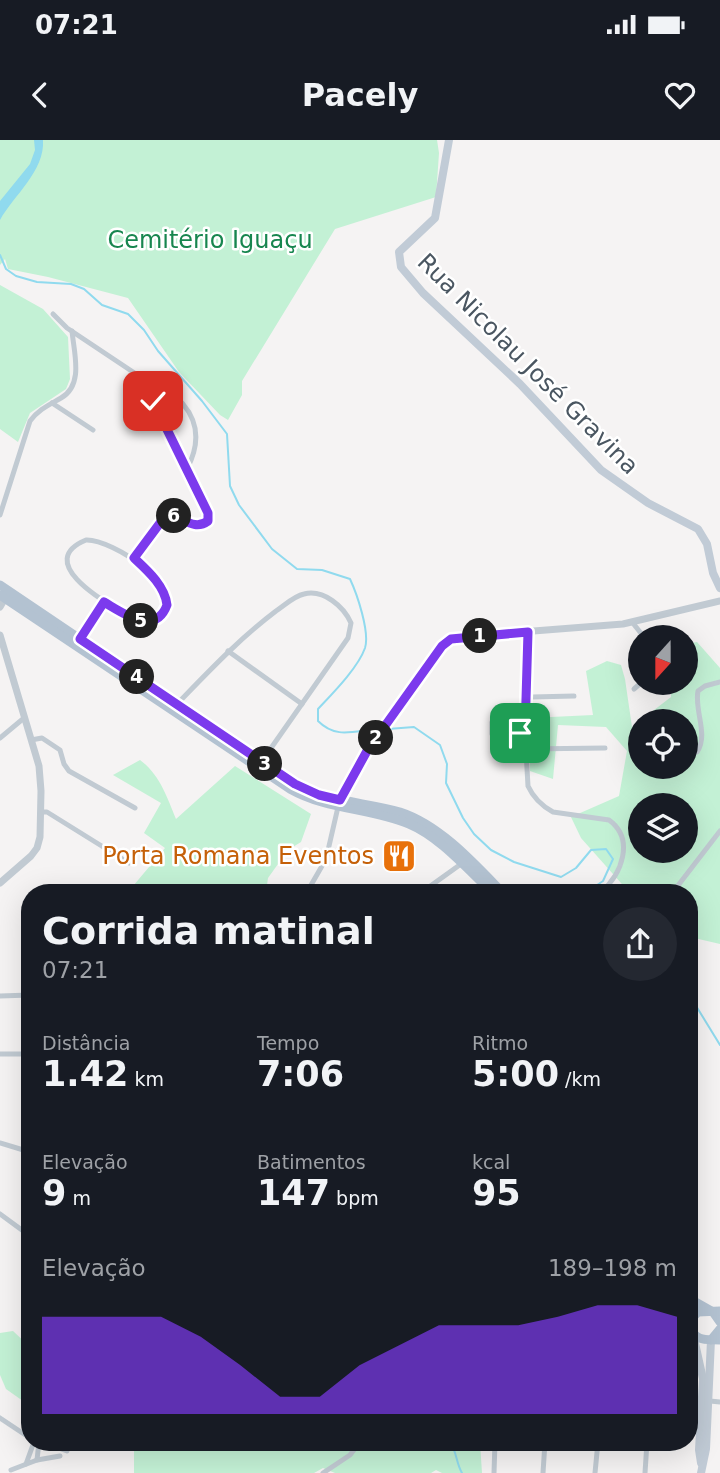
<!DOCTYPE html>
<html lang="pt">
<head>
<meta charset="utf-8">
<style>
	body { margin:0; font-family:"DejaVu Sans",sans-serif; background:#242831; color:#f1f3f6; height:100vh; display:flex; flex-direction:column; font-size:26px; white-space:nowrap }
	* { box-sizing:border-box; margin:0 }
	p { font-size:23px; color:#9ea1a6 }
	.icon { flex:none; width:38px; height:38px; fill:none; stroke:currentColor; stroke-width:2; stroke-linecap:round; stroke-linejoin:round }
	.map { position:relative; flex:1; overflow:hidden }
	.sheet { position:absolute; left:21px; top:744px; width:677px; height:567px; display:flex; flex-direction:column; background:#171b24; border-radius:28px; box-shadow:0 7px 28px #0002 }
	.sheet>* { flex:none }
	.needle { width:46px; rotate:201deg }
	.buttons { position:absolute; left:628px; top:485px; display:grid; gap:14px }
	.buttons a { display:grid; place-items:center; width:70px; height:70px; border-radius:50%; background:#171b24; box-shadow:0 7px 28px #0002; font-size:35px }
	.pin { position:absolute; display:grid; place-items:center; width:60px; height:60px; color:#fff; margin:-30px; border-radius:14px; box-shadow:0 4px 10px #0006 }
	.km { position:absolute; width:35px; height:35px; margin:-18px; border-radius:50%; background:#222; color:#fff; font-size:19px; line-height:35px; text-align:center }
	.round { display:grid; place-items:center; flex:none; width:74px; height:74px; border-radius:37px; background:#242831 }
	.head { display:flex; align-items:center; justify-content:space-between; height:119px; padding:0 21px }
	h1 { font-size:38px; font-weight:700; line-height:52px }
	.figures { display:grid; grid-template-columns:repeat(3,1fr); gap:10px; height:119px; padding:7px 21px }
	.figures div { display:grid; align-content:center }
	.figures b { font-size:35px; font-weight:700 }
	.figures small { font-size:19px; font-weight:400 }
	.figures p { font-size:19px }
	.chart { height:196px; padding:14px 21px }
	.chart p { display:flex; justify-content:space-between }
	.chart svg { width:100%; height:126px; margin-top:7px; fill:#7c3aed; opacity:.7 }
	.status { display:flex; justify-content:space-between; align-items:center; height:49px; padding:0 35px; background:#171b24; direction:ltr }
	.status svg { height:19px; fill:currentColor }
	header { display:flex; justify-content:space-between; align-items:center; height:91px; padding:0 21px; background:#171b24; font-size:32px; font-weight:700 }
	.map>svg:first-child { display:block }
</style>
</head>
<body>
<div class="status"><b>07:21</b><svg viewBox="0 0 49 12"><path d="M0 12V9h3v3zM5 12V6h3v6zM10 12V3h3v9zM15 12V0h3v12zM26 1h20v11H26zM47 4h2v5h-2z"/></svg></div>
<header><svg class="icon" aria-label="back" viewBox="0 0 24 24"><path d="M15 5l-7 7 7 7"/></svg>Pacely<svg class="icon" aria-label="heart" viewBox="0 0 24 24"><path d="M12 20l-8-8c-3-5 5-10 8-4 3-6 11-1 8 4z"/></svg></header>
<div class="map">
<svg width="720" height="1333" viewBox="0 0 720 1333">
	<rect width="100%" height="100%" fill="#f5f3f3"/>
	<!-- green -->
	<g fill="#c3f1d5" fill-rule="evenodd">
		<path d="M0,0H437L439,13L436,57L335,89L242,241V255L228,280L220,275L179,232L128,158L48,137L8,129L5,119L0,125Z"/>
		<path d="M0,145L43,169L68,197L70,239L66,249L30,273L18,302L0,289Z"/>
		<path d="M697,502L720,528V804L690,797V752H629L581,698L571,677L619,656L627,611L606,587L558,585L553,639L530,631V578L593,575L586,531L607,521L621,525L625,539L632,587L671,557L670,543L686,542V504ZM640,581H686V626H640ZM640,665H686V710H640Z"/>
		<path d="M140,620C160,635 167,657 176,679L235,626L311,674L301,702L288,710L268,738L266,752H128L165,708L144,693L161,663L113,635Z"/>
		<path d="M13,1191L30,1207V1266L6,1249L0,1235V1193Z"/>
		<path d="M141,1302H277L279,1304L283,1302H480L482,1333H442L436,1330L431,1333H335L323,1328L314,1333H134V1310Z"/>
	</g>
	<!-- water -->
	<path fill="#90daee" d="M34,0H43C45,31 14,55 0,80V61L30,24L35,10Z"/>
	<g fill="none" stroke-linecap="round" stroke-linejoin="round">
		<!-- stream -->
		<g stroke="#90daee" stroke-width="2">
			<path d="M0,115L6,129L16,136L37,142L71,144L84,149L102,165L128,174L144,190L158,211L202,261L227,294L230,346L239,365L272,409L297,429L322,430L350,439C357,454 370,492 365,508C358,528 332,554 318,569V581C336,599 353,591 377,589"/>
			<path d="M388,589L414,587L440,605L447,624L446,643L463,678L474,694L491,710L514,722L561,737L576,728L591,710L606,709L613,719L603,741L587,752"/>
			<path d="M690,856L720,905"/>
			<path d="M450,1302C457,1312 456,1323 462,1333"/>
		</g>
		<!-- minor -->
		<g stroke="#c1cad2" stroke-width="5">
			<path d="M53,174L67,188L136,234"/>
			<path d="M52,263L93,290"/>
			<path d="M0,375L30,281C39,269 49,265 61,258C84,245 74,213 72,191"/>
			<path d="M86,400C112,399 188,448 161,476C157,479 152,483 147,482C138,482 129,475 122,472C101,460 35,421 86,400Z"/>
			<path d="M134,418L166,375C181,375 190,389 206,384L209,377L155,266L154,255L159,249C170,250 176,257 183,264C200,284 199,306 187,329"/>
			<path d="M632,482L644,497"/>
			<path d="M528,492L525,593L528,646C533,657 542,666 553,672L609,680C635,699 622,734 601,752"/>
			<path d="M80,499L105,462"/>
			<path d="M228,511L302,564"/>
			<path d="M634,549L642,542"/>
			<path d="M526,555L532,557L574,556"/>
			<path d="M177,564C209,531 239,499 276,471C285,465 294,456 304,454C324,449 344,467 351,483L348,498L262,621"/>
			<path d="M514,579L492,582V594L525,593"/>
			<path d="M0,598L24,578"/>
			<path d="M31,600L42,598L60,610L64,624L69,631L135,668"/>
			<path d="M526,609L605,608"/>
			<path d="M686,616L697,612C709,595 694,570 698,551L705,546L720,542"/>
			<path d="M41,672H47L129,723"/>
			<path d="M307,752L326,719L338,667"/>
			<path d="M422,752L461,724"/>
			<path d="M673,752L720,691"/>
			<path d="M0,856L30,855"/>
			<path d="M0,914H30"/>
			<path d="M0,1003L30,1012"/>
			<path d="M0,1074L30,1096"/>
			<path d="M690,1259L720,1262"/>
			<path d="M0,1278L30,1298"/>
			<path d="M41,1302L67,1311"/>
			<path d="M37,1320L39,1302"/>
			<path d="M26,1324L34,1302"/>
			<path d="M11,1330L37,1320L60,1316"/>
			<path d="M323,1333L350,1315L360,1302"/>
			<path d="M494,1333L495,1302"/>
			<path d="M543,1333L545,1302"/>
			<path d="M595,1333L598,1302"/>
			<path d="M645,1333L647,1302"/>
		</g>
		<!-- tertiary -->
		<g stroke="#c1cad2" stroke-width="7">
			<path d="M0,467L7,455"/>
			<path d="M0,495L39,626L41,651L40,697L37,708L31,716L0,743"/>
			<path d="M339,663L367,611L447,501L458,497L623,484L720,461"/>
		</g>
		<!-- secondary -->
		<g stroke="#c1cbd6" stroke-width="8">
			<path d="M449,0L435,78L399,112L401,127L423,153L520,244L601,330L648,363L698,389L707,404L713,433L720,448"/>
			<path d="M693,1194L703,1239L699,1310L701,1323"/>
			<path d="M701,1333L706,1309L711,1200"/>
		</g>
		<!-- primary -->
		<g stroke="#b3c2d1" stroke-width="9">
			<path d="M0,445L295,644C328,662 365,662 400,672C440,685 474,723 502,752"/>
			<path d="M0,455L290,649C327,670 370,668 409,684C440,697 467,729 492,752"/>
			<path d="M690,1159L713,1172L720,1182"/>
			<path d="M690,1188C697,1202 706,1199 720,1200"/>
			<path d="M691,1189V1179L698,1172L720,1171"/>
			<path d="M711,1200L720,1189"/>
		</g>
	</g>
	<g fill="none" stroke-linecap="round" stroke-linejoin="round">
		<!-- route casing -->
		<g stroke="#fff" stroke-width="14">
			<path id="route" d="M153,261L208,373V381C193,392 181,375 166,375L134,418C148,431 165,446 167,465C155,497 123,473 104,462L80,499L295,644L319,655L340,660L367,611L442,506L451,499L528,492L525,593H520"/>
		</g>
		<!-- route -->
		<use href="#route" stroke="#7c3aed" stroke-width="9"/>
	</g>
	<!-- icons -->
	<defs>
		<g id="restaurant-square" transform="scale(1.75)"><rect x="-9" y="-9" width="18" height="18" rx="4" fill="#e8710a" stroke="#fff"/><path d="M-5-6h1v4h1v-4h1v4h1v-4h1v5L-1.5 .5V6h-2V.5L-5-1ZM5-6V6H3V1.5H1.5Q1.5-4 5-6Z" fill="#fff"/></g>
	</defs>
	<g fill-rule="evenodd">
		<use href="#restaurant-square" x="399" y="716"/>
	</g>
	<g text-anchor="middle" stroke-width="5" stroke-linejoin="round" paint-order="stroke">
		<!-- park labels -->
		<g font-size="24" fill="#17864f" stroke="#fff">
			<text x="210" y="108">Cemitério Iguaçu</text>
		</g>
		<!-- street labels -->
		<g font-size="24" fill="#4a5661" stroke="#fff">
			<text transform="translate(528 224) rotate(45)" y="8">Rua Nicolau José Gravina</text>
		</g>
		<!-- food labels -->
		<g font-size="24" fill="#c56008" stroke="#fff" text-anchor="end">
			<text x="374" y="724">Porta Romana Eventos</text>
		</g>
	</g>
</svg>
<div class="buttons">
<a><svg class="needle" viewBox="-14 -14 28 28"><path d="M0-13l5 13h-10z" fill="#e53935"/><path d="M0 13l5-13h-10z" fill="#9ea1a6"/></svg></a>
<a><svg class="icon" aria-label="locate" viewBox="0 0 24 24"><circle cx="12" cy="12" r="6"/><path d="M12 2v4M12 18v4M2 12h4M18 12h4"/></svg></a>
<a><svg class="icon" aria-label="layers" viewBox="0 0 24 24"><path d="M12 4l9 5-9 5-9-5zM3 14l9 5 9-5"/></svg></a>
</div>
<div class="pin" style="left:520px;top:593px;background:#1e9e55"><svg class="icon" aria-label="arrive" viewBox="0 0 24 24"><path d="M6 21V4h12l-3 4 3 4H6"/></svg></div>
<div class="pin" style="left:153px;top:261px;background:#d93025"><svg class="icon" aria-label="check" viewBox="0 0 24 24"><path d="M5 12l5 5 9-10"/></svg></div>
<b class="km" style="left:480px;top:496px">1</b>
<b class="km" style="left:376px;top:598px">2</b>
<b class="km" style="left:265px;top:624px">3</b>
<b class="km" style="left:137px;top:537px">4</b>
<b class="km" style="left:141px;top:481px">5</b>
<b class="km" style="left:174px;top:376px">6</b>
<section class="sheet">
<div class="head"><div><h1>Corrida matinal</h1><p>07:21</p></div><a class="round"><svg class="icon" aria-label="share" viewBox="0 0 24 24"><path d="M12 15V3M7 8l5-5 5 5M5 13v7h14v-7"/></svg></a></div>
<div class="figures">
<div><p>Distância</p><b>1.42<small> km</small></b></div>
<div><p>Tempo</p><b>7:06</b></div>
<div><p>Ritmo</p><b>5:00<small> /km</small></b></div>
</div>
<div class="figures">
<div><p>Elevação</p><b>9<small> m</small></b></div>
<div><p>Batimentos</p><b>147<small> bpm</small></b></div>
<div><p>kcal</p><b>95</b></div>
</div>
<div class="chart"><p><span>Elevação</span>189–198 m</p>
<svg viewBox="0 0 160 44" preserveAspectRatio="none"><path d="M0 44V10L10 10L20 10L30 10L40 17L50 27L60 38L70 38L80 27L90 20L100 13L110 13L120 13L130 10L140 6L150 6L160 10V44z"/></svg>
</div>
</section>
</div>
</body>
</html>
